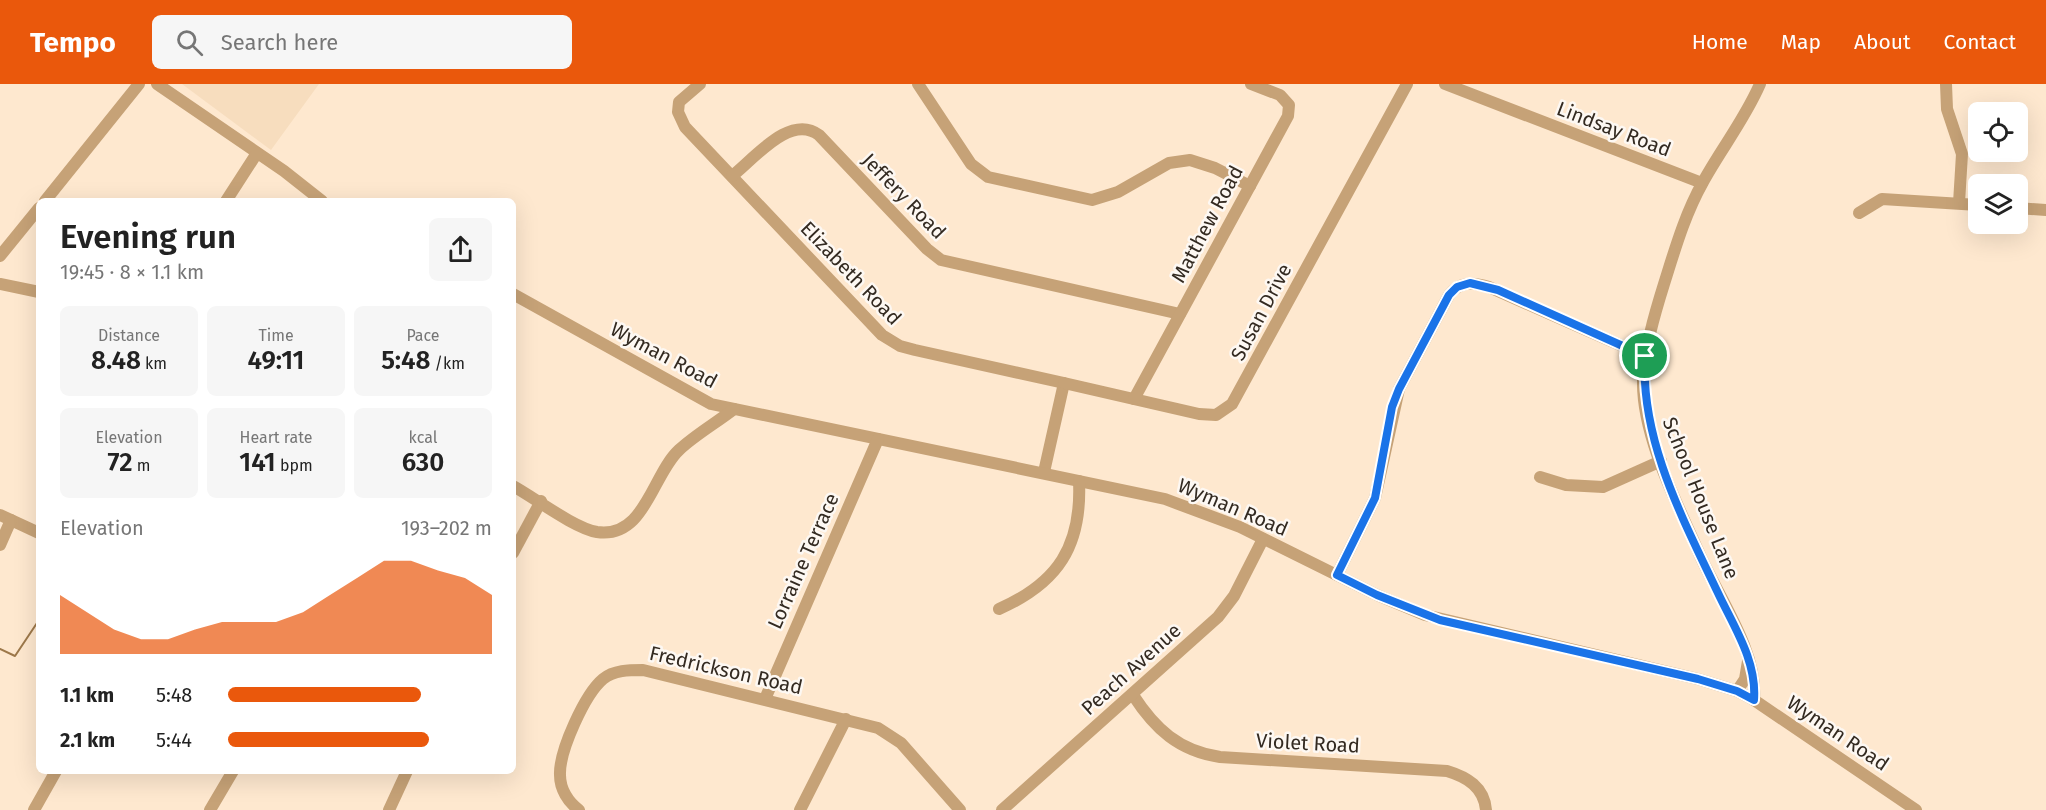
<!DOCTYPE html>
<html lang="en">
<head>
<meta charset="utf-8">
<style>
	body { margin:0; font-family:"Fira Sans",sans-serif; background:#f6f6f6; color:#222; height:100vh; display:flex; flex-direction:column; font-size:22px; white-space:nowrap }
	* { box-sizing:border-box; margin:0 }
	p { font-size:20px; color:#767676 }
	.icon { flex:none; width:33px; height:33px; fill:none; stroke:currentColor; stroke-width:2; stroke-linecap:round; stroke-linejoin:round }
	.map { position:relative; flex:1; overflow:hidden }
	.drawer { position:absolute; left:36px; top:114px; width:480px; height:576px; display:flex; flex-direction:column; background:#fff; border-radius:9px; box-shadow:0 6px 24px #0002 }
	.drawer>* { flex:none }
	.buttons { position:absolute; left:1968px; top:18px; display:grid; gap:12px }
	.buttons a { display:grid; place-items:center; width:60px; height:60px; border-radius:9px; background:#fff; box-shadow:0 6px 24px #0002; font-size:30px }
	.pin { position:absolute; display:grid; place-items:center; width:51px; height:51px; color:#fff; margin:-26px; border:3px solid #fff; border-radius:50%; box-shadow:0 2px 6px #0007 }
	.round { display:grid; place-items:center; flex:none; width:63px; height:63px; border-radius:9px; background:#f6f6f6 }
	.summary { display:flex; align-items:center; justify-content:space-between; height:102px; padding:0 24px }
	h1 { font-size:33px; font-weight:600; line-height:45px }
	.metrics { display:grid; grid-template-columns:repeat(3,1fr); gap:9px; height:102px; padding:6px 24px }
	.metrics div { display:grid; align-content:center; border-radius:9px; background:#f6f6f6; text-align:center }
	.metrics b { font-size:26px; font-weight:600 }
	.metrics small { font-size:16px; font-weight:400 }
	.metrics p { font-size:16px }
	.chart { height:168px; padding:12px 24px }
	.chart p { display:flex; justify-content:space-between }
	.chart svg { width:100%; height:108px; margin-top:6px; fill:#ea580c; opacity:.7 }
	ul { padding:0 24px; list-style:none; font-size:20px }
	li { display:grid; grid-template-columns:96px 72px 1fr; align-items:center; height:45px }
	li i { height:15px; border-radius:8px; background:#ea580c }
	header { display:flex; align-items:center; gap:36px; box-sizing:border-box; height:84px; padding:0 30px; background:#ea580c; color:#fff }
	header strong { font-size:28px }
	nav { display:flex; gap:33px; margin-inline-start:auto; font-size:21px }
	.search { width:420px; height:54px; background:#f6f6f6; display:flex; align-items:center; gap:15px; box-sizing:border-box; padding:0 21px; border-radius:9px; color:#767676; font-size:22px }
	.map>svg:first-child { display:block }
</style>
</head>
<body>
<header>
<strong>Tempo</strong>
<div class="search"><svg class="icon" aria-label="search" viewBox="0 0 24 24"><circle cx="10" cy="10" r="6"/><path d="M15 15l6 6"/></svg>Search here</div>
<nav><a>Home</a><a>Map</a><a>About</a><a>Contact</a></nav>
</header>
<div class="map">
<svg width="2046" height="726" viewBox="0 0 2046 726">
	<rect width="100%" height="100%" fill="#fee8cf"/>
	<!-- built -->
	<path fill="#f7ddbe" d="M182,0H319L271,66Z"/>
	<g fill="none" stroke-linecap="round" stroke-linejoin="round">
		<!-- stream -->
		<path stroke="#9d784a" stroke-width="2" d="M0,565L15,572L39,536"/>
		<!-- minor -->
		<g stroke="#c6a277" stroke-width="12">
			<path d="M157,0L284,87L322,117"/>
			<path d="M700,0L679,18L678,28L685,43L882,251L900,262L915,266L1064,299L1044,388"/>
			<path d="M918,0L971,80L988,93L1092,116L1118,108L1169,79L1190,76L1215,84L1250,102"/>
			<path d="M1445,0L1702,99"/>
			<path d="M1946,0L1947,25L1962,70L1959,119"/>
			<path d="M732,92C754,75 790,29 819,51L927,165L941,176L1180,230"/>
			<path d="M45,117L139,0"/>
			<path d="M226,117L257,69"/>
			<path d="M2018,124L2046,126"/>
			<path d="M1859,129L1882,115L1978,121"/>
			<path d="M0,172L39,124"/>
			<path d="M0,200L39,208"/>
			<path d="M513,210L711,320L1165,415L1240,443L1377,511L1425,531L1698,595L1737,607L1754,616L1916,726"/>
			<path d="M1064,299L1199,330L1216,331L1232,320L1407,0"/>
			<path d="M1134,315L1288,32L1289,21L1280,11L1251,0"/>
			<path d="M1540,393L1566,401L1603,403L1661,377"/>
			<path d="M513,402C535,414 574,444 597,448C645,455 652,391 679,366C695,351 716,339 734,325"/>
			<path d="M0,431L39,449"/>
			<path d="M0,461L11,436"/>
			<path d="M513,469L541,417"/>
			<path d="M1337,491L1375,414L1399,305L1449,211C1460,197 1473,198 1489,203L1645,272"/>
			<path d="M999,525C1058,499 1082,462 1079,397"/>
			<path d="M1737,607L1745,595L1748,577"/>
			<path d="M1133,611C1155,645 1179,667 1220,673L1447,687C1467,693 1484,703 1486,726"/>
			<path d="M765,615L878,355"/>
			<path d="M1754,616C1758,567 1718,513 1699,469C1677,419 1642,352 1643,297C1645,263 1654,232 1664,200C1675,165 1685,130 1703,98C1721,65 1745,35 1760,0"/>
			<path d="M34,726L56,687"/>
			<path d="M210,726L233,687"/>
			<path d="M389,726L407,687"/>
			<path d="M579,726C568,718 560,705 560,691C559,667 585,610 603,595C614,586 629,586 643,586L878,644L901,659L960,726"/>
			<path d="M800,726L846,635"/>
			<path d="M1002,726L1218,533L1234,512L1263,455"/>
		</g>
	</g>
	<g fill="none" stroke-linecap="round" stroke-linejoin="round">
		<!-- route casing -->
		<g stroke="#fff" stroke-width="12">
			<path id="route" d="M1470,199L1498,206L1645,272C1640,356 1683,435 1718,509C1734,543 1757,577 1754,616L1737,607L1698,595L1440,536L1377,511L1337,491L1375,414L1392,323L1399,305L1449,211L1457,203Z"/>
		</g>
		<!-- route -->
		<use href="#route" stroke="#1a73e8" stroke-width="8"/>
	</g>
	<g text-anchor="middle" stroke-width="5" stroke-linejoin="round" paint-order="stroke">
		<!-- street labels -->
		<g font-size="20" fill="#332a21" stroke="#fdf8f3">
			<text transform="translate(1614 45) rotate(21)" y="7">Lindsay Road</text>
			<text transform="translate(904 112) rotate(46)" y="7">Jeffery Road</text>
			<text transform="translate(1207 140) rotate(-62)" y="7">Matthew Road</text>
			<text transform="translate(851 189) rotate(46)" y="7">Elizabeth Road</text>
			<text transform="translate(1261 228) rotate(-62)" y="7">Susan Drive</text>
			<text transform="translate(664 271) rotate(28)" y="7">Wyman Road</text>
			<text transform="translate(1701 414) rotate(68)" y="7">School House Lane</text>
			<text transform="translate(1233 423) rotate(23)" y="7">Wyman Road</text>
			<text transform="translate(803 477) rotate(-66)" y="7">Lorraine Terrace</text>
			<text transform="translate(1131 585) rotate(-42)" y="7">Peach Avenue</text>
			<text transform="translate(726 586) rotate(13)" y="7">Fredrickson Road</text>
			<text transform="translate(1838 649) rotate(34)" y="7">Wyman Road</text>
			<text transform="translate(1308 659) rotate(3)" y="7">Violet Road</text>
		</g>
	</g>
</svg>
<div class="buttons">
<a><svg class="icon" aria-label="locate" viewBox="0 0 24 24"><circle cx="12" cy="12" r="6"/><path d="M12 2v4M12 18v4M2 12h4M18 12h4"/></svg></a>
<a><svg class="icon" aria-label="layers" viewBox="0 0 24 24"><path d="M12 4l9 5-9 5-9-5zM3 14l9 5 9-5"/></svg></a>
</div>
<div class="pin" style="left:1645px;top:272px;background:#1e9e55"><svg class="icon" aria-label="arrive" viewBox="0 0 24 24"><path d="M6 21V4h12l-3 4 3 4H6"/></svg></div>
<section class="drawer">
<div class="summary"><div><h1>Evening run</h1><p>19:45 · 8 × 1.1 km</p></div><a class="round"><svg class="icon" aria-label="share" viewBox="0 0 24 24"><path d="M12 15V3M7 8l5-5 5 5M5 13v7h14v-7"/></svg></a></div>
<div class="metrics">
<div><p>Distance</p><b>8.48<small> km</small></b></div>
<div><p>Time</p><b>49:11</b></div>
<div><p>Pace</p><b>5:48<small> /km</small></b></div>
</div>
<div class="metrics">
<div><p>Elevation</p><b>72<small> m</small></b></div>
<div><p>Heart rate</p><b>141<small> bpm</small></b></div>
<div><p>kcal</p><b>630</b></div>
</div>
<div class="chart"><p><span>Elevation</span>193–202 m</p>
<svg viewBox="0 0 160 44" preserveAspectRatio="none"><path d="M0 44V20L10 27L20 34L30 38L40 38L50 34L60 31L70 31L80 31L90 27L100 20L110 13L120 6L130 6L140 10L150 13L160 20V44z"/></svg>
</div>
<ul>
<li><b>1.1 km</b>5:48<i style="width:73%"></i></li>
<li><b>2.1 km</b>5:44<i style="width:76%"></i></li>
</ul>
</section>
</div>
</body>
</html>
